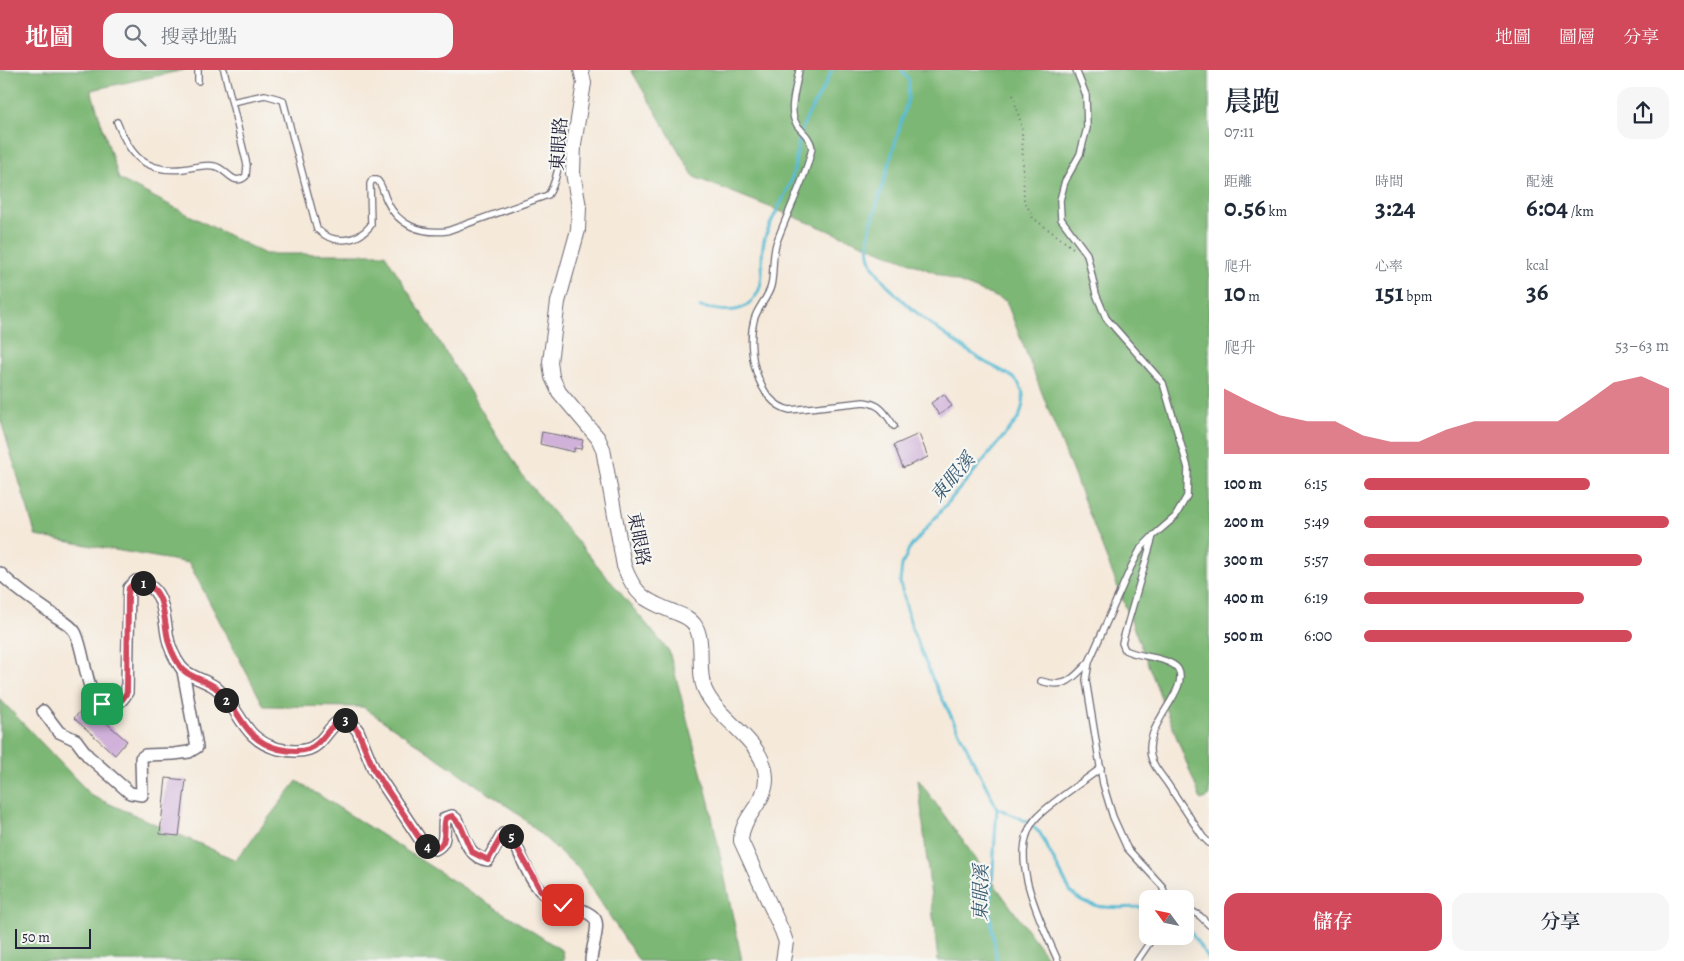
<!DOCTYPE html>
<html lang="zh-TW">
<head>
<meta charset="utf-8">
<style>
	body { margin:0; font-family:Alegreya,"Noto Serif TC",serif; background:#f6f6f7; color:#1f2937; height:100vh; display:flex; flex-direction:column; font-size:19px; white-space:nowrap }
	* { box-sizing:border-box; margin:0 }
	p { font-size:16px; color:#747a83 }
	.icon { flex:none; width:28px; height:28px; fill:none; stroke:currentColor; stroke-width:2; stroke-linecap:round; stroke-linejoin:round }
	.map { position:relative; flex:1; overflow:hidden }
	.details { display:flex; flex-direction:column; background:#fff; width:475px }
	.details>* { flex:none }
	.needle { width:32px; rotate:303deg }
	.tools { position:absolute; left:1139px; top:820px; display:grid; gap:10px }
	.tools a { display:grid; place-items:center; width:55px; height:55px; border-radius:10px; background:#fff; box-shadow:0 5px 20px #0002; font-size:25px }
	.scale { position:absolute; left:15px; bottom:12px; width:76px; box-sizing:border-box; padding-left:5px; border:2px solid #22223b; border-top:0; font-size:14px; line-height:18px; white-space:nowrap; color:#22223b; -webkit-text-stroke:4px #f6f6f2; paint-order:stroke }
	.pin { position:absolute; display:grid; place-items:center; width:42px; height:42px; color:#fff; margin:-21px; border-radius:10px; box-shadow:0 2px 8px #0006 }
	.km { position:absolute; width:25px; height:25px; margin:-12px; border-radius:50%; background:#222; color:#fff; font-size:14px; line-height:25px; text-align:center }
	.round { display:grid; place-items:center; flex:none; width:52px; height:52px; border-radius:15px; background:#f6f6f7 }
	.head { display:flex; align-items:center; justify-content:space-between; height:85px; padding:0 15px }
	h1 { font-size:28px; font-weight:600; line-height:38px }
	.figures { display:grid; grid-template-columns:repeat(3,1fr); gap:8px; height:85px; padding:5px 15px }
	.figures div { display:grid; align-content:center }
	.figures b { font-size:25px; font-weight:600 }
	.figures small { font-size:14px; font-weight:400 }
	.figures p { font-size:14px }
	.chart { height:140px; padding:10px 15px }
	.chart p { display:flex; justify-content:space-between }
	.chart svg { width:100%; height:90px; margin-top:5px; fill:#d1495b; opacity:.7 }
	.primary-button { display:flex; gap:10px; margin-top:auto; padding:10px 15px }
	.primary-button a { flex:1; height:58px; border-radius:15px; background:#d1495b; color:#fff; font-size:20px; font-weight:600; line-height:58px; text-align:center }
	.primary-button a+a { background:#f6f6f7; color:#1f2937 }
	ul { padding:0 15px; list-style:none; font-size:16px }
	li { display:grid; grid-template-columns:80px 60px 1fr; align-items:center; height:38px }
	li i { height:12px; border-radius:6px; background:#d1495b }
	header { display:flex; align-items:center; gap:30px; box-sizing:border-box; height:70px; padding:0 25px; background:#d1495b; color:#fff }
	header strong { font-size:24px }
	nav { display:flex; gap:28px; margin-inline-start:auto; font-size:18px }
	.search { width:350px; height:45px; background:#f6f6f7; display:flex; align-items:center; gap:12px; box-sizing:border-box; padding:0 18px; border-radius:15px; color:#747a83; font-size:19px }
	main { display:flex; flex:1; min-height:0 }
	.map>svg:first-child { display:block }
</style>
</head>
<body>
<header>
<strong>地圖</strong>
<div class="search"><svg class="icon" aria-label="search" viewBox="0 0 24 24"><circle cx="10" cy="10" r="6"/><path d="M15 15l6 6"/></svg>搜尋地點</div>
<nav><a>地圖</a><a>圖層</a><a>分享</a></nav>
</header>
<main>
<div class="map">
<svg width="1209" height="891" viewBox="0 0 1209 891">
	<rect width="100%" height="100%" fill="#f6f6f2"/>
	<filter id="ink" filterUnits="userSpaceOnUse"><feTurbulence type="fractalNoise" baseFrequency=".02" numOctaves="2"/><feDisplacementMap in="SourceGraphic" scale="10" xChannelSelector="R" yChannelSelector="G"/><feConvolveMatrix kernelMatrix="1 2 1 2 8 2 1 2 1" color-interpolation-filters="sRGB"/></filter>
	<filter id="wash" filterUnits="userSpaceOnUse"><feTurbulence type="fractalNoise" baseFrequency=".0096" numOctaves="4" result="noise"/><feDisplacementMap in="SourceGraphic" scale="20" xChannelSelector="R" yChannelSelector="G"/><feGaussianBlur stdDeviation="1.12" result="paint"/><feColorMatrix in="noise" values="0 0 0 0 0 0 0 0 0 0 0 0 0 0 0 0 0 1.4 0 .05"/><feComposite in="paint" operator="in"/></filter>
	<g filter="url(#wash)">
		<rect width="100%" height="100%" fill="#f5e9da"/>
		<!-- forest -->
		<g fill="#7db775" stroke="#506c58">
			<path d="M0,0H184L91,20L119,109L265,184H385L520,403L669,581L709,732L742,891H639L579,799L516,742L363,637L264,636L189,493L36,466L0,348Z"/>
			<path d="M631,0H1209V727L1201,730L1006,231L694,107Z"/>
			<path d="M0,629L92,726L236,790L297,711L563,881L564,891H0Z"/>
			<path d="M918,709L1050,891H938Z"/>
		</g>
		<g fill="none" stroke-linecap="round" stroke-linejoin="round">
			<!-- stream -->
			<g stroke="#57bcd5" stroke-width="3">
				<path d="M902,0L909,10L908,29L869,162C868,175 867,188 875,199C896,232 952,271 985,292C997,299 1016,305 1021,318C1026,329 1022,338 1019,348L909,479L902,495L900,512L912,559L933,610L997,738L990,843L997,891"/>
				<path d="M700,237C715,239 734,245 747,235C770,218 758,194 764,171C769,152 781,135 789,116C798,96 795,73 804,54C812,35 825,19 832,0"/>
				<path d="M997,738L1026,751L1040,763L1070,821C1089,843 1121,837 1148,837"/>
				<path d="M1185,853L1209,890"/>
			</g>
		</g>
		<g id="blocks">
			<!-- building -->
			<g fill="#d0b1da">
				<path d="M944,324L952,336L939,345L931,333Z"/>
				<path d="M542,362L583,370L581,379L574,378V382L540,374Z"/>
				<path d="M919,364L928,387L903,398L894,375Z"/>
				<path d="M86,635L127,671L115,685L74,648Z"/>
				<path d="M166,708L186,710L179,766L160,764Z"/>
			</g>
		</g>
	</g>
	<g filter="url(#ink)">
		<use href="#blocks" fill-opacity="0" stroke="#6c6873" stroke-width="1"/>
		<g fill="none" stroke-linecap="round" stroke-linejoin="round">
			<!-- service casing -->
			<g stroke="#6c6873" stroke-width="8">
				<g id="service">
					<path d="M799,0C797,15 787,41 797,55C803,63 810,67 812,78C805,111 787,142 776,174C772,188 774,203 771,216C768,228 757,238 754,250C746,279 757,333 790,340L864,332C881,334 885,343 894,356"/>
					<path d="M1076,0L1086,25L1087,58L1080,84L1065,111L1060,130L1061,149L1087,184L1096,224L1106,248L1163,313L1188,398L1187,426L1175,447L1153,466L1122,573L1125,580C1138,587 1170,587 1178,599C1191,621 1139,657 1152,690C1155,698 1162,706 1167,713C1179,731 1191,749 1203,767L1209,773"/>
					<path d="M198,11V0"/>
					<path d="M232,32L265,25L283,30L317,159C333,175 357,173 371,155L370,114L372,110H377C383,115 383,124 387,131C398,156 422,164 447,161L548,125C560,109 555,86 572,75"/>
					<path d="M117,52C130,85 144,103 183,99C193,98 204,94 214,96C227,98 233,118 246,106L247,95L224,0"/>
					<path d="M1152,467L1141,478L1131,497L1089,592L1086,610L1103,714L1113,747L1127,778L1162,816L1167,829"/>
					<path d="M1041,611C1067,619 1072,609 1089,592"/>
					<path d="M1185,837L1200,846L1209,855"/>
					<path d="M1058,891C1042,854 1004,783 1037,747C1051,732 1083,712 1101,698"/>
					<path d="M1137,891L1154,866"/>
				</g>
			</g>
			<!-- minor casing -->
			<g stroke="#6c6873" stroke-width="14">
				<g id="minor">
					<path d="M0,503C16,520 36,532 54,545C61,550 71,555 75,562C84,578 86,624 100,633C112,640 122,632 127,622L129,518L136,511C166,515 163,547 168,569C170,579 174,587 180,596C187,607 204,609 215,617C241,637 241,670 279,679C288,681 300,682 309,679C324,674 328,656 342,649L352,653L358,661L374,700L422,772L435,779C449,773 442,760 445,748L452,746L456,749C464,764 467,788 488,790L503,764L509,763C522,782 527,812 547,826C559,835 588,838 595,849C600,856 591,881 591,891"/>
					<path d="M43,641L59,662L76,670L88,686L130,723L142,725L141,688L145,685L174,684L189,682L197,677L183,601"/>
				</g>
			</g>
			<!-- tertiary casing -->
			<g stroke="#6c6873" stroke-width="16">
				<path id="tertiary" d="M581,0L584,13L574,74L573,103L579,137L578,160L558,232L550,292L552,307L559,322L598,368L603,379L624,496C635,526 646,531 674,542C681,545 689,547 694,554C706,570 696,601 705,620C719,652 766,671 766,709C766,734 741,746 741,771L782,861L786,872L783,891"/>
			</g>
			<!-- path -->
			<path stroke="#6c6873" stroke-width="2" stroke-dasharray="1 4" stroke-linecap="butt" d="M1013,25L1022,58L1024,129L1033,148L1073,178"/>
			<!-- service -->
			<use href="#service" stroke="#fff" stroke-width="5.5"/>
			<!-- minor -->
			<use href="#minor" stroke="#fff" stroke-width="11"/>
			<!-- tertiary -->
			<use href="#tertiary" stroke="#fff" stroke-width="14"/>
		</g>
	</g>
	<g fill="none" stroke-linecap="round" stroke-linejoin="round" filter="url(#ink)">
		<!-- route casing -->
		<g stroke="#fff" stroke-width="10">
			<path id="route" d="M102,634C114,638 122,632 127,622L128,525L129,518L136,511C166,514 163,547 168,569C170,579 174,587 180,596C187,607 204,609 215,617C241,637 241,670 279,679C288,681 300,682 309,679C323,674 328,656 342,649L352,654L358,661L374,700L422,772L435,779C449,773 442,760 446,748L452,746L460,755L472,782L488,790L503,764L509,763L541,821L563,835"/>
		</g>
		<!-- route -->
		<use href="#route" stroke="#d1495b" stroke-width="6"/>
	</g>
	<g text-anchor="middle" stroke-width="4.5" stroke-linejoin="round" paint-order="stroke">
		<!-- street labels -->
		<g font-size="18" fill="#22223b" stroke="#f6f6f2">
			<text transform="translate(559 74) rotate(-86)" y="6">東眼路</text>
			<text transform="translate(639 469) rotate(79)" y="6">東眼路</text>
		</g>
		<!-- water labels -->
		<g font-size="19" font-style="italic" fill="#355871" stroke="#f6f6f2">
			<text transform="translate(952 407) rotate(-50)" y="7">東眼溪</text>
			<text transform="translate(980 823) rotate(-89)" y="7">東眼溪</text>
		</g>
	</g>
</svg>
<div class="tools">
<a><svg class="needle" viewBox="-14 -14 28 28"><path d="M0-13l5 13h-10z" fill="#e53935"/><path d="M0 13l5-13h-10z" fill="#747a83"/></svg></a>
</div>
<div class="scale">50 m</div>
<div class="pin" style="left:102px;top:634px;background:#1e9e55"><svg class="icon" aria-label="arrive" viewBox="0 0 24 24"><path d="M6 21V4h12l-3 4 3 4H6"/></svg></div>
<div class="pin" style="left:563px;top:835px;background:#d93025"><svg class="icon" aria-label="check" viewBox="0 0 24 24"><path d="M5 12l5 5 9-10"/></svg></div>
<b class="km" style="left:143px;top:513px">1</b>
<b class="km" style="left:226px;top:630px">2</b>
<b class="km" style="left:345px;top:650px">3</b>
<b class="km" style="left:427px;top:776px">4</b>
<b class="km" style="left:511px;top:766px">5</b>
</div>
<section class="details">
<div class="head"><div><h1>晨跑</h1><p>07:11</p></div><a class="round"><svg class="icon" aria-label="share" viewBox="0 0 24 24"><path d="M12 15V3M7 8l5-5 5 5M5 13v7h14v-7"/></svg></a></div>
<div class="figures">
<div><p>距離</p><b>0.56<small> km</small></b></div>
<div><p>時間</p><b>3:24</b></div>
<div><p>配速</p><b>6:04<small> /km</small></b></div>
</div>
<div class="figures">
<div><p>爬升</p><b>10<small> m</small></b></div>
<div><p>心率</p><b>151<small> bpm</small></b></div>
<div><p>kcal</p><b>36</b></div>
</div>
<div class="chart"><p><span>爬升</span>53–63 m</p>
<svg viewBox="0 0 160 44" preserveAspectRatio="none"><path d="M0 44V12L10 19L20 25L30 28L40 28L50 35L60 38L70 38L80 32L90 28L100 28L110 28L120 28L130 19L140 9L150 6L160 12V44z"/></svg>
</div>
<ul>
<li><b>100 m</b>6:15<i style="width:74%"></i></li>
<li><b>200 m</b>5:49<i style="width:100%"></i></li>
<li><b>300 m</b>5:57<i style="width:91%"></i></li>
<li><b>400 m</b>6:19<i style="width:72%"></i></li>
<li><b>500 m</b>6:00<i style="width:88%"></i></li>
</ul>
<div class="primary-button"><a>儲存</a><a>分享</a></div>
</section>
</main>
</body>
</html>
